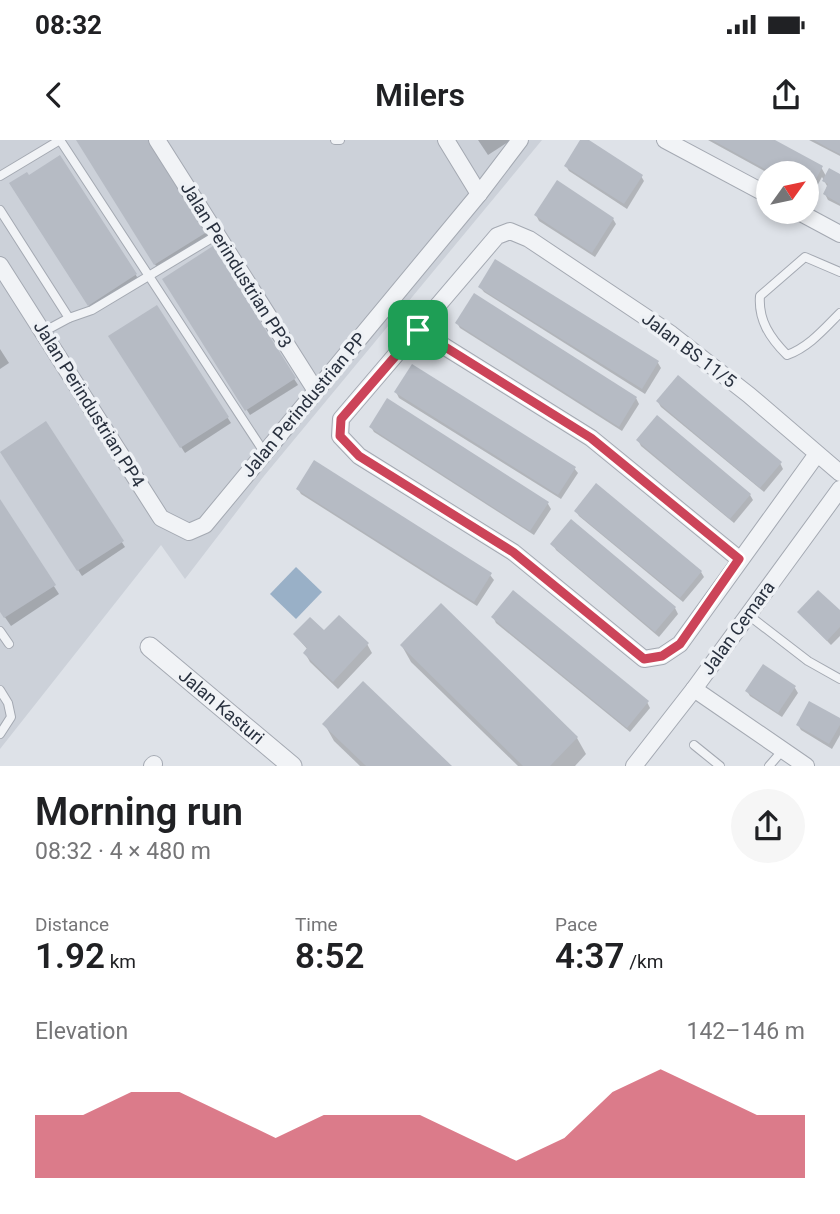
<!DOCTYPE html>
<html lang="en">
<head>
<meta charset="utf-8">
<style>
	body { margin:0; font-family:Roboto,sans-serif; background:#f6f6f6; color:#202124; height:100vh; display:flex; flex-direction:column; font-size:26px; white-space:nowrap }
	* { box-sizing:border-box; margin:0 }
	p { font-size:23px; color:#757577 }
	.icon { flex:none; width:38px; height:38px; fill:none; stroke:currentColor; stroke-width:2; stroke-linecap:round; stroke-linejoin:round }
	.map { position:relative; height:626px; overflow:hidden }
	.details { display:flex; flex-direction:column; background:#fff; flex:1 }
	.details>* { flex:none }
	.needle { width:46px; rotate:57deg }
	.controls { position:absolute; left:756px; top:21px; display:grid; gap:14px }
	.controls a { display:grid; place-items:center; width:63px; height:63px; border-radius:50%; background:#fff; box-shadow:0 4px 10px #0003; font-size:35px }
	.pin { position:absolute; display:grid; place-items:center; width:60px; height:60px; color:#fff; margin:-30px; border-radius:14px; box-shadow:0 4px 10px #0006 }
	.round { display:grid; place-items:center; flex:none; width:74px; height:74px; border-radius:37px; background:#f6f6f6 }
	.summary { display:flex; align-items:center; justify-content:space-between; height:119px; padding:0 35px }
	h1 { font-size:38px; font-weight:600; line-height:52px }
	.stats { display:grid; grid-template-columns:repeat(3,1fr); gap:10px; height:119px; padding:7px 35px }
	.stats div { display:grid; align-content:center }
	.stats b { font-size:35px; font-weight:600 }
	.stats small { font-size:19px; font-weight:400 }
	.stats p { font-size:19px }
	.chart { height:196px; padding:14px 35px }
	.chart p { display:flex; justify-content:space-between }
	.chart svg { width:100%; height:126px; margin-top:7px; fill:#cc4459; opacity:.7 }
	.status { display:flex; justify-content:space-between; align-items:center; height:49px; padding:0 35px; background:#fff; direction:ltr }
	.status svg { height:19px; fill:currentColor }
	header { display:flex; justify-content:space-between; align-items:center; height:91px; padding:0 35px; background:#fff; font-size:32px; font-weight:600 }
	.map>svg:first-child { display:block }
</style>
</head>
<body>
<div class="status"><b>08:32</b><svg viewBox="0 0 49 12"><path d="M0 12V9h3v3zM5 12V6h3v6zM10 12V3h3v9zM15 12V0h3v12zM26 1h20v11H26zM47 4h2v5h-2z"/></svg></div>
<header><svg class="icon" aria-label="back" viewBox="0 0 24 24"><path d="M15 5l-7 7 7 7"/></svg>Milers<svg class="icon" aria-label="share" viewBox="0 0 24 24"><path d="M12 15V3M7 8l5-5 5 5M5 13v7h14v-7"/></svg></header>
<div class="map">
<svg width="840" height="626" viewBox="0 0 840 626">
	<rect width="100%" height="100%" fill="#dee2e8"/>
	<!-- built -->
	<path fill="#ccd1d9" d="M0,0H542L264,336L185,439L161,405L0,609Z"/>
	<!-- water -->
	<path fill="#99b0c7" d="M296,427L322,452L296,479L270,454Z"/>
	<!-- shadow -->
	<g fill="#0003">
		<path d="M78,0H148L209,98L158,129Z"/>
		<path d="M478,0H511L488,15Z"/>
		<path d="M582,0L641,36L644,41L627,69L569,31L566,26Z"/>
		<path d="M708,0H772L821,27L826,36H840V66L828,60L825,54L827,46L822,37L811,57L807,55V33H768Z"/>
		<path d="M809,0H840V16Z"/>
		<path d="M60,17L139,140L92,170L12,44L29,38Z"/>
		<path d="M536,75L613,79L616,84L595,117L539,81Z"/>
		<path d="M212,109L298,245L250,275L164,139Z"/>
		<path d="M480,147L658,223L661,228L645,254L484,152Z"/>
		<path d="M156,167L231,283L185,313L110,197Z"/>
		<path d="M457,183L636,258L639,264L622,291L460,188Z"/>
		<path d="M0,209L9,223L0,229Z"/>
		<path d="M396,252L574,328L578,333L561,359L399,258Z"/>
		<path d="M658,262L780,323L783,329L764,352L661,267Z"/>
		<path d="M45,283L125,407L82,436L2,312Z"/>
		<path d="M371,287L548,364L551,369L534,395L374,292Z"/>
		<path d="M638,300L750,355L753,360L734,383L641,306Z"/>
		<path d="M298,349L490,435L494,440L477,466L301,354Z"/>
		<path d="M0,363L59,454L11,486L0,470Z"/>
		<path d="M576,371L701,432L704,437L683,462L579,376Z"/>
		<path d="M553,404L675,468L678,474L659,497L556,410Z"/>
		<path d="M799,472H840V496L831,505Z"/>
		<path d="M493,477L647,562L650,568L630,592L496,483Z"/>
		<path d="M324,493L367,504L372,513L338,549L310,522L305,513L308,510L295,495Z"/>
		<path d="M402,506L577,598L586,614L575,626H518L411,522Z"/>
		<path d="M764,526L795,548L798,553L782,577L750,556L747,551Z"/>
		<path d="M840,580V595L832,609L801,590L798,585Z"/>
		<path d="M325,585L450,626H360L334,601Z"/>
	</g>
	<!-- building -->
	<g fill="#b6bbc4">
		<path d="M76,0H150L207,92L154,125Z"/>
		<path d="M580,0H589L643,35L624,64L564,26Z"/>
		<path d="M712,0H775L823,26L807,56V33H772Z"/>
		<path d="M814,0H840V14L828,8Z"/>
		<path d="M60,15L137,134L88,166L9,43L27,32L29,35Z"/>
		<path d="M829,28L840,34V64L823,54L828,44L822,41Z"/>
		<path d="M557,40L614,78L592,113L534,75Z"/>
		<path d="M213,106L296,238L245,271L162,139Z"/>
		<path d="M495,119L659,221L642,249L478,147Z"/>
		<path d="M474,153L637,257L619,287L455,183Z"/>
		<path d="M157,165L229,277L180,308L108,196Z"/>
		<path d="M412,224L576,327L558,355L394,252Z"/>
		<path d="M678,235L782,322L760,348L656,261Z"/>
		<path d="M387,258L549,362L530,391L369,287Z"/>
		<path d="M657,275L751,354L730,379L636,300Z"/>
		<path d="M46,281L124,401L77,431L0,312Z"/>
		<path d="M314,320L492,433L474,462L296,349Z"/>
		<path d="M596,343L702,431L680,458L574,371Z"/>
		<path d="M0,359L56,445L4,478L0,472Z"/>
		<path d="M571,379L676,467L655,492L550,404Z"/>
		<path d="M513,450L649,561L627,588L491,477Z"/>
		<path d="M818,450L840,470V487L827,501L797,472Z"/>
		<path d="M441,463L578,597L550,626H523L400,505Z"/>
		<path d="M339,475L369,503L333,542L303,513L307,508L293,494L310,477L324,490Z"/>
		<path d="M763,524L796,546L778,573L745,551Z"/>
		<path d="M363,541L452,626H366L322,584Z"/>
		<path d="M809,561L840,578V585L829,604L796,585Z"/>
	</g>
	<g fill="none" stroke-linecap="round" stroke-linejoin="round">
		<!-- service casing -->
		<g stroke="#a4a9b2" stroke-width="10">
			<g id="service">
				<path d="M60,0L264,312"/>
				<path d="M335,0H340"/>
				<path d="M0,36L60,0"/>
				<path d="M0,70L69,178"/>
				<path d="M840,132L805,117L760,156C758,180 770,198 787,215C809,207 824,189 840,173"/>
				<path d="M43,192L69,178L92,170L217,95"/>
				<path d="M747,474L808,521L840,539"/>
				<path d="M0,491L9,504"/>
				<path d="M0,550L8,563L11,577L0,594"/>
				<path d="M694,605L720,626"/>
				<path d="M769,626L782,611"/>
			</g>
		</g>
		<!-- minor casing -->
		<g stroke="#a4a9b2" stroke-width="18">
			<g id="minor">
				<path d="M157,0L316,251"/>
				<path d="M446,0L479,54"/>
				<path d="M665,0L768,55"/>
				<path d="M799,72L840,94"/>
				<path d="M0,125L161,378L189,392L205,385L479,54L520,0"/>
				<path d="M418,190L591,298L739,419"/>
				<path d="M817,314L680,504L662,516L644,519L513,412L359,316L340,296L341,279L497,96L510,91L529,99L671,194L749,255L840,333"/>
				<path d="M694,549L806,626"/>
				<path d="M152,626L154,624"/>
				<path d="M634,626L694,549L840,349"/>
			</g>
		</g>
		<!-- tertiary casing -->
		<g stroke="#a4a9b2" stroke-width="21">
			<g id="tertiary">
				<path id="s1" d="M150,507L292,626"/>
			</g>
		</g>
		<!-- service -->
		<use href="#service" stroke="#f1f3f6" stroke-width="8"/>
		<!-- minor -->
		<use href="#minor" stroke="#f1f3f6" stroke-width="16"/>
		<!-- tertiary -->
		<use href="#tertiary" stroke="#f1f3f6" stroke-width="19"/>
	</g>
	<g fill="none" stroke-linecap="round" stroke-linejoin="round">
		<!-- route casing -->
		<g stroke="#fff" stroke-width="14">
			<path id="route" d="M418,190L591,298L739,419L680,504L662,516L644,519L513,412L359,316L340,296L341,279Z"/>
		</g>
		<!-- route -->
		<use href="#route" stroke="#cc4459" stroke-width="9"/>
	</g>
	<g text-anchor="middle" stroke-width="7" stroke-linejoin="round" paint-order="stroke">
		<!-- street labels -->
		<g font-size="18" fill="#28303e" stroke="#eef1f5">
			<text transform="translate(236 125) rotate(58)" y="6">Jalan Perindustrian PP3</text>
			<text transform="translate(689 210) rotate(37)" y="6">Jalan BS 11/5</text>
			<text transform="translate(89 264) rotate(58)" y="6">Jalan Perindustrian PP4</text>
			<text transform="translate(304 265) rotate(-50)" y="6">Jalan Perindustrian PP</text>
			<text transform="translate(738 488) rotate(-54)" y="6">Jalan Cemara</text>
			<text dy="6" stroke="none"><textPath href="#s1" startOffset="93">Jalan Kasturi</textPath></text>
		</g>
	</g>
</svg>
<div class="controls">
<a><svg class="needle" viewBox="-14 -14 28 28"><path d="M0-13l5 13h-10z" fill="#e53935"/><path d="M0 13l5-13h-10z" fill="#757577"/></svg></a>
</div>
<div class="pin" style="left:418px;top:190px;background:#1e9e55"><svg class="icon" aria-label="arrive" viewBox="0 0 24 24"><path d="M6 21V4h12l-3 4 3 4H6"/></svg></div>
</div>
<section class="details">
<div class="summary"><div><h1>Morning run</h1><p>08:32 · 4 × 480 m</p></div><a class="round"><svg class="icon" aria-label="share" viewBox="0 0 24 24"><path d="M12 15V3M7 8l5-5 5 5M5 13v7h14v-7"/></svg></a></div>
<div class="stats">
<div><p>Distance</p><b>1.92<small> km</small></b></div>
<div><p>Time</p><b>8:52</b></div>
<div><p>Pace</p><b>4:37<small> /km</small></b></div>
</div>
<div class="chart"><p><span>Elevation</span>142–146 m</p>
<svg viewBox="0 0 160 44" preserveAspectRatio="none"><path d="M0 44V22L10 22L20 14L30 14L40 22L50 30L60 22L70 22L80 22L90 30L100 38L110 30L120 14L130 6L140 14L150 22L160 22V44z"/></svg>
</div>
</section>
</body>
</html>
